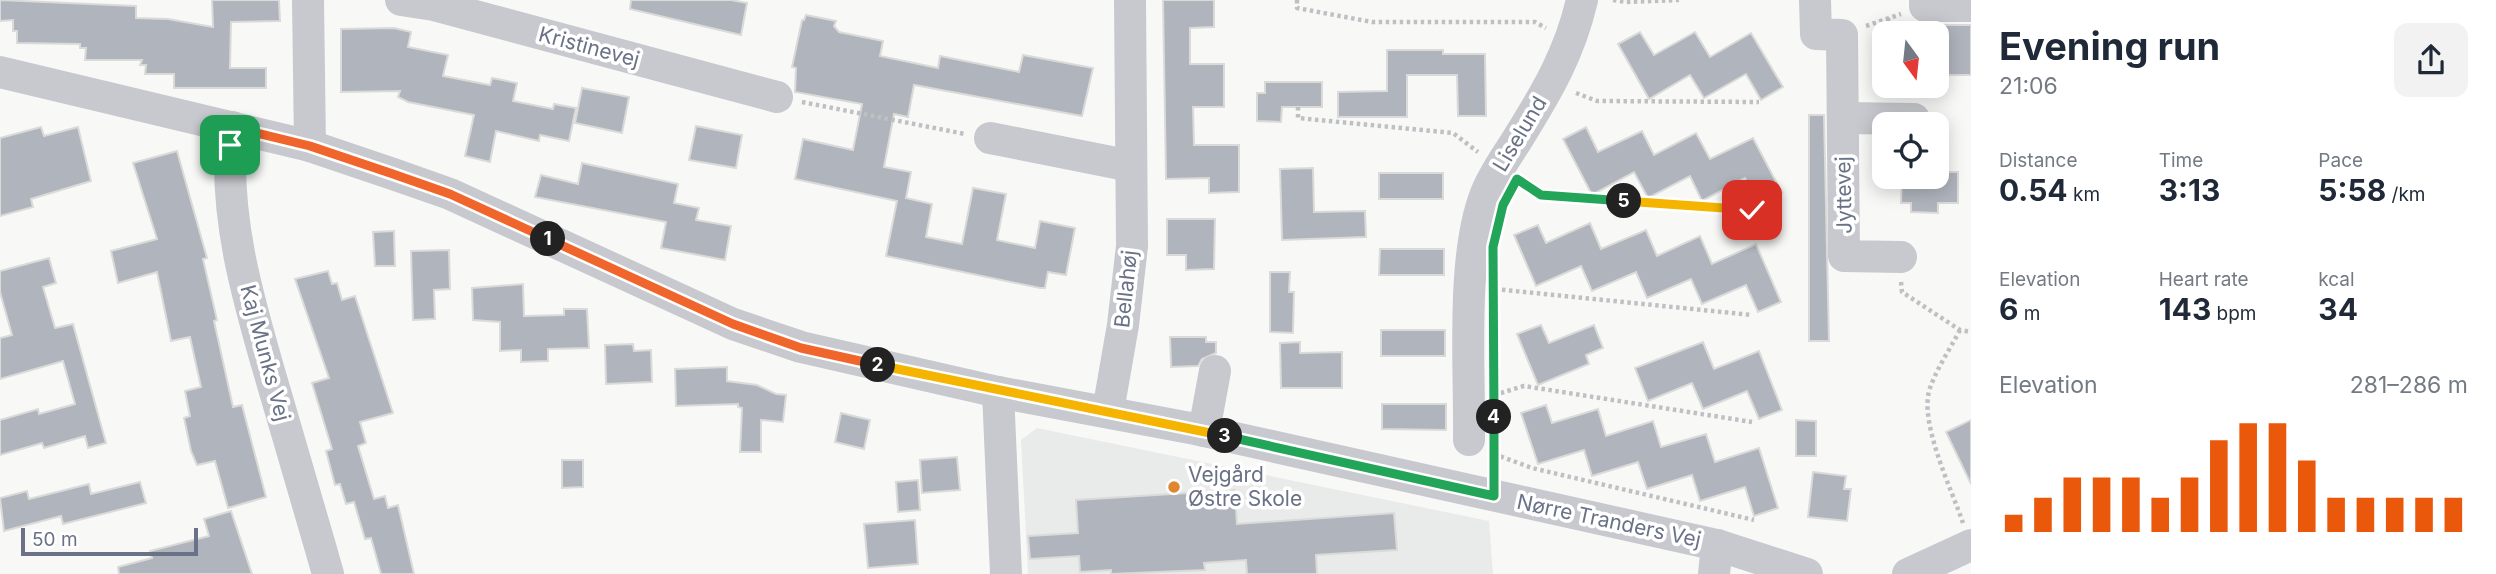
<!DOCTYPE html>
<html lang="en">
<head>
<meta charset="utf-8">
<style>
	body { margin:0; font-family:Inter,sans-serif; background:#f2f2f3; color:#1f2937; height:100vh; display:flex; flex-direction:column; font-size:26px; white-space:nowrap }
	* { box-sizing:border-box; margin:0 }
	p { font-size:23px; color:#747a83 }
	.icon { flex:none; width:38px; height:38px; fill:none; stroke:currentColor; stroke-width:2; stroke-linecap:round; stroke-linejoin:round }
	.map { position:relative; flex:1; overflow:hidden }
	.panel { display:flex; flex-direction:column; background:#fff; width:525px }
	.panel>* { flex:none }
	.needle { width:46px; rotate:165deg }
	.buttons { position:absolute; left:1872px; top:21px; display:grid; gap:14px }
	.buttons a { display:grid; place-items:center; width:77px; height:77px; border-radius:14px; background:#fff; box-shadow:0 4px 18px #0003; font-size:35px }
	.scale { position:absolute; left:21px; bottom:18px; width:177px; box-sizing:border-box; padding-left:7px; border:4px solid #697287; border-top:0; font-size:19px; line-height:24px; white-space:nowrap; color:#697287; -webkit-text-stroke:5px #fff; paint-order:stroke }
	.pin { position:absolute; display:grid; place-items:center; width:60px; height:60px; color:#fff; margin:-30px; border-radius:14px; box-shadow:0 4px 10px #0006 }
	.km { position:absolute; width:35px; height:35px; margin:-18px; border-radius:50%; background:#222; color:#fff; font-size:19px; line-height:35px; text-align:center }
	.round { display:grid; place-items:center; flex:none; width:74px; height:74px; border-radius:14px; background:#f2f2f3 }
	.headline { display:flex; align-items:center; justify-content:space-between; height:119px; padding:0 28px }
	h1 { font-size:38px; font-weight:700; line-height:52px }
	.metrics { display:grid; grid-template-columns:repeat(3,1fr); gap:10px; height:119px; padding:7px 28px }
	.metrics div { display:grid; align-content:center }
	.metrics b { font-size:30px; font-weight:700 }
	.metrics small { font-size:19px; font-weight:400 }
	.metrics p { font-size:19px }
	.chart { height:196px; padding:14px 28px }
	.chart p { display:flex; justify-content:space-between }
	.chart svg { width:100%; height:126px; margin-top:7px; stroke:#ea580c; stroke-width:6 }
	main { display:flex; flex:1; min-height:0 }
	.map>svg:first-child { display:block }
</style>
</head>
<body>
<main>
<div class="map">
<svg width="1971" height="574" viewBox="0 0 1971 574">
	<rect width="100%" height="100%" fill="#f8f9f7"/>
	<!-- built -->
	<path fill="#e9eaea" d="M1037,428L1489,521L1493,574H1028L1021,440Z"/>
	<!-- building -->
	<g fill="#b0b4bd" stroke="#dadbd9" stroke-width="2">
		<path d="M0,0L136,6V18L168,19L213,27L212,0H279L280,21L231,22L230,68H266V88H174V74H145L146,65H140L142,60H85L86,48H80V44L17,43V31H13V20L0,21Z"/>
		<path d="M631,0H731L747,3L741,35L630,9Z"/>
		<path d="M1163,0H1214V27L1190,28V64H1224V107H1193L1194,145H1239V192L1209,193V178L1166,179Z"/>
		<path d="M806,15L836,21L834,26L839,32L883,41L880,56L938,68L940,56L1019,72L1023,55L1093,68L1082,116L914,85L908,117L894,114L884,167L911,172L906,198L932,204L926,237L962,244L973,188L1006,194L997,240L1035,248L1040,221L1075,228L1066,275L1048,272L1045,288H1040L886,256L897,201L795,179L803,139L853,150L862,104L795,92L796,68L792,67L802,20H804Z"/>
		<rect x="1937" y="25" width="34" height="50"/>
		<path d="M394,28L411,32L408,47L448,55L443,76L490,85L492,78L517,83L513,101L553,109L554,104L576,108L569,141L540,135L539,141L496,131L490,162L465,156L474,115L408,102L398,97L400,91L341,92V29Z"/>
		<path d="M1640,32L1654,55L1695,32L1710,57L1751,33L1783,87L1761,100L1746,74L1704,98L1690,75L1649,99L1618,44Z"/>
		<path d="M1387,50H1443V54H1485L1486,116H1458L1457,75H1407V117H1338V92L1387,91Z"/>
		<path d="M1265,82H1322V107H1282L1281,122L1257,121V93H1265Z"/>
		<path d="M582,88L629,97L622,133L575,123Z"/>
		<path d="M1809,115H1824L1829,341H1809Z"/>
		<path d="M696,126L742,135L736,168L689,160Z"/>
		<path d="M41,127L44,136L78,127L91,181L31,199L33,207L0,216V138Z"/>
		<path d="M1586,127L1598,152L1642,131L1654,155L1696,133L1710,159L1753,138L1782,193L1759,205L1745,178L1702,201L1690,176L1648,198L1634,172L1592,195L1563,139Z"/>
		<path d="M177,151L207,258L203,259L217,320L214,321L233,407L242,405L266,497L228,508L215,461L197,465L191,451L184,418L190,416L185,391L201,387L190,337L171,341L157,272L118,283L111,251L157,239L133,163Z"/>
		<path d="M582,163L678,184L674,203L699,208L696,220L731,226L725,260L661,248L666,222L535,197L541,175L578,184Z"/>
		<path d="M1313,168L1314,212L1365,211L1366,237L1282,240L1280,169Z"/>
		<path d="M1937,172H1958V203H1938V213L1911,212V203H1901L1902,177H1937Z"/>
		<rect x="1379" y="173" width="64" height="26"/>
		<path d="M1167,219H1215L1214,269L1186,270V255H1167Z"/>
		<path d="M1590,223L1601,249L1646,230L1657,256L1700,236L1712,264L1756,244L1781,302L1758,312L1746,285L1702,304L1691,279L1647,298L1636,272L1592,291L1581,266L1536,286L1514,235L1538,225L1546,243Z"/>
		<path d="M394,231L395,266H375L373,232Z"/>
		<path d="M1380,249H1444V275H1379Z"/>
		<path d="M449,250L450,289L434,290L435,319L413,320L411,251Z"/>
		<path d="M49,258L56,283L43,287L55,328L73,324L106,443L88,448L85,436L44,448L42,443L0,455V420L38,409L39,414L75,404L63,361L0,379V338L12,335L0,292V271Z"/>
		<path d="M328,271L332,284L337,283L342,300L355,296L393,413L360,422L366,443L358,446L374,499L385,496L388,508L398,505L414,574H381L371,538L365,539L354,502L346,504L340,484L335,485L326,451L332,449L312,383L329,378L295,279Z"/>
		<path d="M1270,272H1290L1289,292H1294L1293,333L1270,332Z"/>
		<path d="M523,284L524,316L564,315V309H587L589,348L548,349V361L521,362V350L500,351V322L473,320L472,288Z"/>
		<path d="M1541,325L1549,343L1594,325L1603,348L1586,355L1589,364L1538,385L1517,334Z"/>
		<rect x="1381" y="330" width="64" height="26"/>
		<path d="M1170,337H1206V342H1216V353L1202,359L1198,366L1171,367Z"/>
		<path d="M1300,342V353L1342,352V388H1281L1280,343Z"/>
		<path d="M1703,342L1714,369L1759,351L1782,410L1759,419L1747,391L1703,409L1692,383L1648,401L1635,368Z"/>
		<path d="M633,344L634,351L651,350L652,382L606,384L605,345Z"/>
		<path d="M727,367V381L757,385L776,394L786,395L783,422L761,420V452H740L742,408L738,407V404L676,406L675,369Z"/>
		<path d="M1382,404H1446V430L1382,429Z"/>
		<path d="M1546,405L1552,423L1598,409L1606,436L1653,421L1661,447L1706,434L1715,462L1759,448L1778,508L1754,516L1745,487L1700,501L1692,475L1647,489L1638,462L1592,476L1584,450L1538,464L1521,413Z"/>
		<path d="M841,413L870,420L864,449L835,442Z"/>
		<path d="M1796,420L1816,421V456H1796Z"/>
		<path d="M1971,420V484L1946,432Z"/>
		<path d="M957,457L960,490L922,493L920,460Z"/>
		<path d="M562,460H583V487L562,488Z"/>
		<path d="M1813,472L1846,476L1844,489H1851L1847,521L1808,517Z"/>
		<path d="M918,480L920,510L898,512L896,482Z"/>
		<path d="M140,482L146,503L63,524L61,516L4,531L0,498L27,491L29,499L89,484L91,494Z"/>
		<path d="M1235,490L1237,524L1394,513L1397,550L1316,555L1317,574H1247L1246,560L1204,563L1205,570L1111,574V570L1080,572L1079,556L1030,559L1028,536L1078,533L1076,500Z"/>
		<path d="M231,511L252,574H119L118,567L152,558L150,551L209,536L204,519Z"/>
		<path d="M915,520L918,564L868,568L864,524Z"/>
	</g>
	<g fill="none" stroke-linecap="round" stroke-linejoin="round">
		<!-- path -->
		<g stroke="#bfc0c3" stroke-width="4.5" stroke-dasharray="3.5 3.5" stroke-linecap="butt">
			<path d="M1297,0V8L1372,22H1535L1546,28"/>
			<path d="M1613,0L1626,2L1679,0"/>
			<path d="M1888,18L1889,33"/>
			<path d="M1866,26L1901,14"/>
			<path d="M1576,93L1597,101L1759,102"/>
			<path d="M802,102L965,134"/>
			<path d="M1298,107V118L1453,133L1478,152"/>
			<path d="M1520,181L1541,195L1752,210"/>
			<path d="M1901,282L1902,292L1960,330L1971,332"/>
			<path d="M1495,289L1752,315"/>
			<path d="M1960,330C1950,349 1937,368 1930,388C1918,421 1952,490 1963,523"/>
			<path d="M1494,395L1524,386L1752,422"/>
			<path d="M1494,454L1532,468L1754,520"/>
		</g>
		<!-- minor -->
		<g stroke="#c7c9ce" stroke-width="32">
			<path d="M308,0L310,146"/>
			<path d="M401,0L434,5L777,97"/>
			<path d="M1815,0L1816,34L1842,35L1844,256L1901,257"/>
			<path d="M1925,0V6H1971"/>
			<path d="M0,72L310,146L393,174L450,194L733,324L801,347L998,392L1190,428L1717,545L1807,574"/>
			<path d="M1843,118L1914,119"/>
			<path d="M232,127C222,218 251,309 276,395C293,454 311,514 328,574"/>
			<path d="M990,138L1131,166"/>
			<path d="M998,392L1006,574"/>
			<path d="M1108,411L1123,325L1132,246L1130,0"/>
			<path d="M1204,431L1215,371"/>
			<path d="M1469,440C1470,370 1461,260 1485,196C1493,174 1508,155 1520,135C1548,90 1570,52 1582,0"/>
			<path d="M1714,574L1717,545"/>
			<path d="M1908,574L1971,545"/>
		</g>
	</g>
	<g fill="none" stroke-linecap="round" stroke-linejoin="round">
		<!-- split-1 casing -->
		<g stroke="#fff" stroke-width="14">
			<path id="split-1" d="M230,145L232,127L310,146L393,174L450,194L548,239"/>
		</g>
		<!-- split-2 casing -->
		<g stroke="#fff" stroke-width="14">
			<path id="split-2" d="M548,239L733,324L801,348L878,365"/>
		</g>
		<!-- split-3 casing -->
		<g stroke="#fff" stroke-width="14">
			<path id="split-3" d="M878,365L1225,436"/>
		</g>
		<!-- split-4 casing -->
		<g stroke="#fff" stroke-width="14">
			<path id="split-4" d="M1225,436L1494,496V417"/>
		</g>
		<!-- split-5 casing -->
		<g stroke="#fff" stroke-width="14">
			<path id="split-5" d="M1494,417L1493,247L1503,205L1517,179L1541,195L1624,201"/>
		</g>
		<!-- split-6 casing -->
		<g stroke="#fff" stroke-width="14">
			<path id="split-6" d="M1624,201L1752,210"/>
		</g>
		<!-- split-1 -->
		<use href="#split-1" stroke="#f0652b" stroke-width="9"/>
		<!-- split-2 -->
		<use href="#split-2" stroke="#f0652b" stroke-width="9"/>
		<!-- split-3 -->
		<use href="#split-3" stroke="#f5b400" stroke-width="9"/>
		<!-- split-4 -->
		<use href="#split-4" stroke="#22a559" stroke-width="9"/>
		<!-- split-5 -->
		<use href="#split-5" stroke="#22a559" stroke-width="9"/>
		<!-- split-6 -->
		<use href="#split-6" stroke="#f5b400" stroke-width="9"/>
	</g>
	<!-- markers -->
	<circle fill="#df8631" stroke="#fff" stroke-width="2.5" cx="1174" cy="487" r="7"/>
	<g text-anchor="middle" stroke-width="7" stroke-linejoin="round" paint-order="stroke">
		<!-- street labels -->
		<g font-size="21" fill="#697287" stroke="#fff">
			<text transform="translate(589 47) rotate(15)" y="7">Kristinevej</text>
			<text transform="translate(1520 134) rotate(-59)" y="7">Liselund</text>
			<text transform="translate(1844 195) rotate(-91)" y="7">Jyttevej</text>
			<text transform="translate(1126 289) rotate(-84)" y="7">Bellahøj</text>
			<text transform="translate(265 353) rotate(75)" y="7">Kaj Munks Vej</text>
			<text transform="translate(1609 521) rotate(12)" y="7">Nørre Tranders Vej</text>
		</g>
		<!-- poi labels -->
		<g font-size="21" fill="#697287" stroke="#fff" text-anchor="start">
			<text x="1188" y="482">Vejgård<tspan x="1188" dy="24">Østre Skole</tspan></text>
		</g>
	</g>
</svg>
<div class="buttons">
<a><svg class="needle" viewBox="-14 -14 28 28"><path d="M0-13l5 13h-10z" fill="#e53935"/><path d="M0 13l5-13h-10z" fill="#747a83"/></svg></a>
<a><svg class="icon" aria-label="locate" viewBox="0 0 24 24"><circle cx="12" cy="12" r="6"/><path d="M12 2v4M12 18v4M2 12h4M18 12h4"/></svg></a>
</div>
<div class="scale">50 m</div>
<div class="pin" style="left:230px;top:145px;background:#1e9e55"><svg class="icon" aria-label="arrive" viewBox="0 0 24 24"><path d="M6 21V4h12l-3 4 3 4H6"/></svg></div>
<div class="pin" style="left:1752px;top:210px;background:#d93025"><svg class="icon" aria-label="check" viewBox="0 0 24 24"><path d="M5 12l5 5 9-10"/></svg></div>
<b class="km" style="left:548px;top:239px">1</b>
<b class="km" style="left:878px;top:365px">2</b>
<b class="km" style="left:1225px;top:436px">3</b>
<b class="km" style="left:1494px;top:417px">4</b>
<b class="km" style="left:1624px;top:201px">5</b>
</div>
<section class="panel">
<div class="headline"><div><h1>Evening run</h1><p>21:06</p></div><a class="round"><svg class="icon" aria-label="share" viewBox="0 0 24 24"><path d="M12 15V3M7 8l5-5 5 5M5 13v7h14v-7"/></svg></a></div>
<div class="metrics">
<div><p>Distance</p><b>0.54<small> km</small></b></div>
<div><p>Time</p><b>3:13</b></div>
<div><p>Pace</p><b>5:58<small> /km</small></b></div>
</div>
<div class="metrics">
<div><p>Elevation</p><b>6<small> m</small></b></div>
<div><p>Heart rate</p><b>143<small> bpm</small></b></div>
<div><p>kcal</p><b>34</b></div>
</div>
<div class="chart"><p><span>Elevation</span>281–286 m</p>
<svg viewBox="0 0 160 44" preserveAspectRatio="none"><path d="M5 44V38M15 44V32M25 44V25M35 44V25M45 44V25M55 44V32M65 44V25M75 44V12M85 44V6M95 44V6M105 44V19M115 44V32M125 44V32M135 44V32M145 44V32M155 44V32"/></svg>
</div>
</section>
</main>
</body>
</html>
